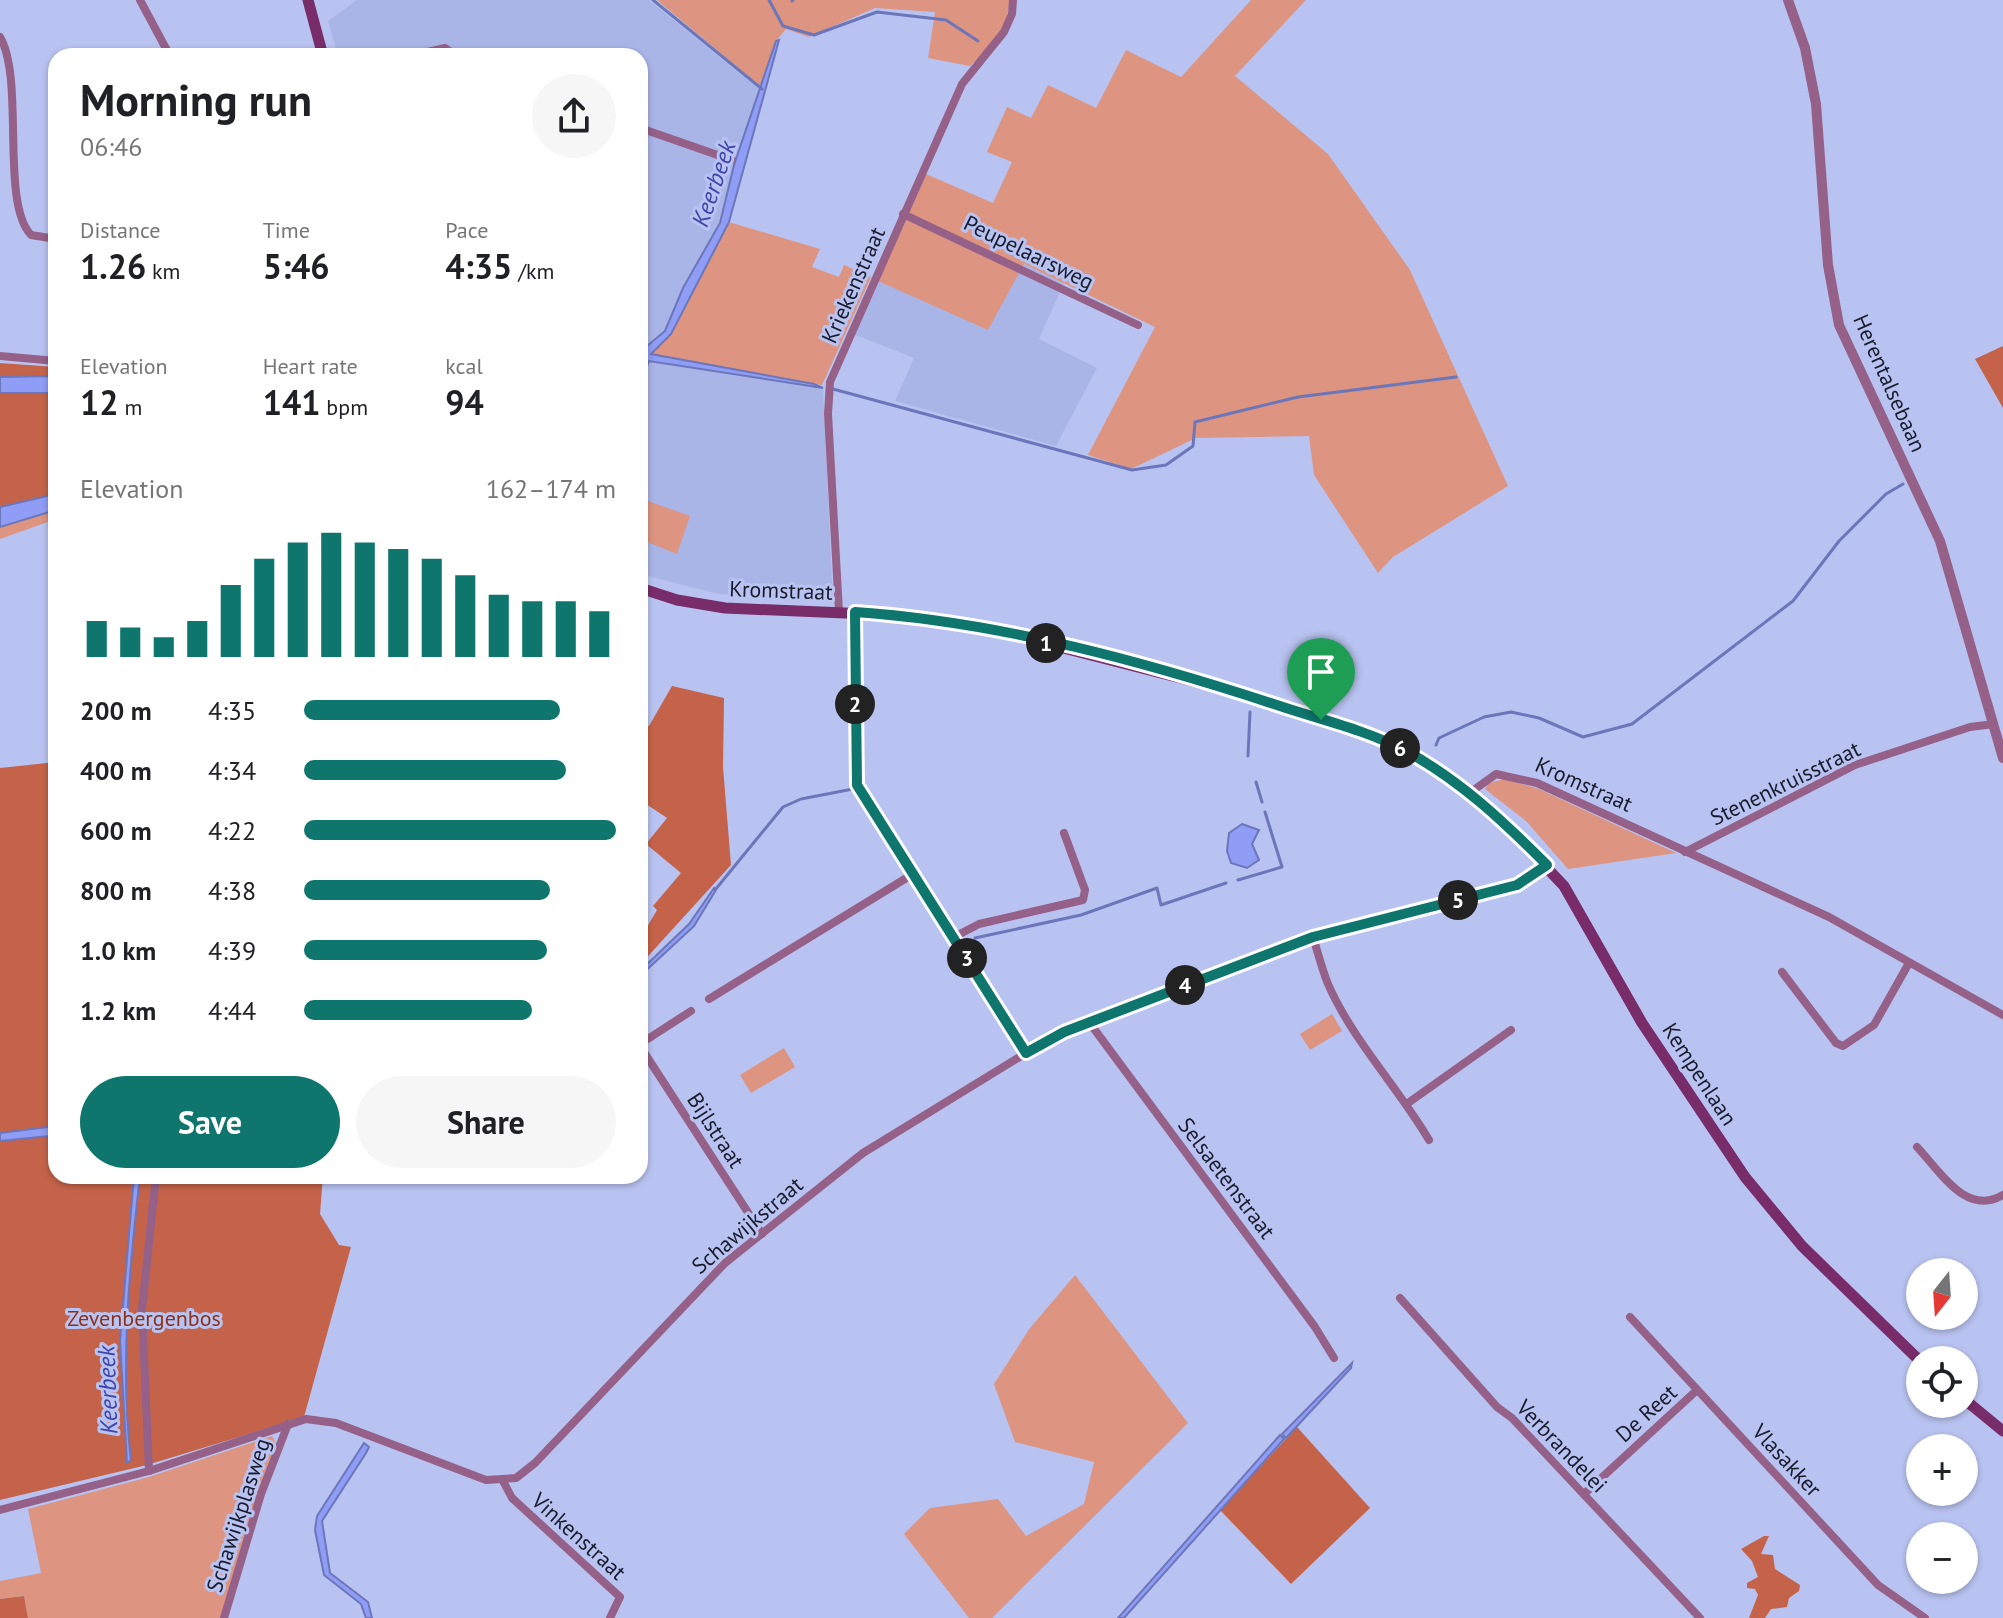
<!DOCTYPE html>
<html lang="en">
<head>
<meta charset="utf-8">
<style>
	body { margin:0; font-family:"PT Sans",sans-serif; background:#f6f6f6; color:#202124; height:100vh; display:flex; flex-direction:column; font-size:30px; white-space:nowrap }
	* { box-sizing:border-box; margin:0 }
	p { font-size:26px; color:#757577 }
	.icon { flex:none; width:44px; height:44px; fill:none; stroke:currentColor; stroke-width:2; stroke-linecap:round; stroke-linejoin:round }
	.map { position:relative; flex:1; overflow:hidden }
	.sheet { position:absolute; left:48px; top:48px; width:600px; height:1136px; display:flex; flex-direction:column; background:#fff; border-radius:24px; box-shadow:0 2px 6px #0004 }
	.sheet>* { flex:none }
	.needle { width:52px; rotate:197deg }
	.tools { position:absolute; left:1906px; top:1258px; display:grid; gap:16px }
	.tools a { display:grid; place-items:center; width:72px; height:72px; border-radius:50%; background:#fff; box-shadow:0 2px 6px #0004; font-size:40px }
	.pin { position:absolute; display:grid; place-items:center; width:68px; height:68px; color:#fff; margin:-82px -34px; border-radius:50% 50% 50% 0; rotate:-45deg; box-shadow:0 0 8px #0007 }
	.pin .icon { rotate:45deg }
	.km { position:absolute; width:40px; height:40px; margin:-20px; border-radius:50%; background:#222; color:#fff; font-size:22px; line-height:40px; text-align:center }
	.round { display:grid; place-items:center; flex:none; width:84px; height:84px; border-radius:42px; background:#f6f6f6 }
	.summary { display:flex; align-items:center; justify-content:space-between; height:136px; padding:0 32px }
	h1 { font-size:44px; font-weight:800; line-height:60px }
	.stats { display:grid; grid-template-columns:repeat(3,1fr); gap:12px; height:136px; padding:8px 32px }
	.stats div { display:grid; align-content:center }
	.stats b { font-size:34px; font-weight:800 }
	.stats small { font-size:22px; font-weight:400 }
	.stats p { font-size:22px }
	.chart { height:224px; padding:16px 32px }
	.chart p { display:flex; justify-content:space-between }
	.chart svg { width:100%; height:144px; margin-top:8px; stroke:#0f766e; stroke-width:6 }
	.primary-button { display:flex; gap:16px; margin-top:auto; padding:16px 32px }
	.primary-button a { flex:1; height:92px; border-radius:48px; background:#0f766e; color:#fff; font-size:32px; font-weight:800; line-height:92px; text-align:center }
	.primary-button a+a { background:#f6f6f6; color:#202124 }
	ul { padding:0 32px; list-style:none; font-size:26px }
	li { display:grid; grid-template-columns:128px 96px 1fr; align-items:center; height:60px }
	li i { height:20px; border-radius:10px; background:#0f766e }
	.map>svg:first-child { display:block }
</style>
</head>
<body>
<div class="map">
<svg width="2003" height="1618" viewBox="0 0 2003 1618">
	<rect width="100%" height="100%" fill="#b9c3f1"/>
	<!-- built -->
	<g fill="#aab5e7">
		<path d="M357,0H649L759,89L720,223L666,335L644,352L678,366L823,388L833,602L719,594L640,574V56H338L328,21Z"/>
		<path d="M1023,264L1064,283L1039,339L1097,368L1056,446L895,401L914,358L853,334L874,279L1020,268Z"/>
	</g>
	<!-- green -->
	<g fill="#dd9481">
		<path d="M657,0H1009C1010,27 989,49 970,66L928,58L935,12L875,8L809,37L786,29L776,41L760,86Z"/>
		<path d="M1251,0H1306L1235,76L1328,154L1410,270L1508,486L1393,557L1378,573L1314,475L1309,436L1196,438L1131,469L1088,455L1155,327L1024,264L988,330L878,281L926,174L993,203L1012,162L987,152L1007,107L1031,118L1048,85L1096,108L1126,50L1181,77Z"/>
		<path d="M729,222L820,249L812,267L839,277L844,265L871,277L822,385L650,355L671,334Z"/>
		<path d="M645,500L690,516L677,554L640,539V514Z"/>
		<path d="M56,510V519L0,539V527Z"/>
		<path d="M1505,779L1539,789L1676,853L1568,869L1526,821L1485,789L1489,783Z"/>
		<path d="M1332,1014L1342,1031L1310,1050L1300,1034Z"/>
		<path d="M784,1048L795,1067L751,1093L740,1075Z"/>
		<path d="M1075,1275L1188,1423L992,1618H969L904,1534L930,1508L998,1499L1026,1536L1084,1504L1094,1462L1015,1442L994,1384L1030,1328Z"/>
		<path d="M272,1436L276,1443L220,1618H28L24,1596L0,1599V1581L41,1573L28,1509L149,1477Z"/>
	</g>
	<!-- forest -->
	<g fill="#c5634a">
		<path d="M2003,346V408L1975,359Z"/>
		<path d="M0,363L56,367V376L0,377Z"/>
		<path d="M0,393H56V494L0,507Z"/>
		<path d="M672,686L724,698L723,767L731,865L640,965V939L657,910L653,906L681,873L646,844L667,818L640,800V723L649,726Z"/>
		<path d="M56,762V1176H323L320,1214L339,1245L351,1247L304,1417L147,1465L0,1500V768Z"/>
		<path d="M1297,1427L1370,1508L1291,1584L1220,1510Z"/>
		<path d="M1764,1536H1769L1761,1554L1773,1555L1775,1569L1800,1585L1799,1591L1789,1598L1787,1607L1771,1609L1765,1618H1749L1758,1595L1755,1589L1747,1588V1583L1758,1577L1752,1561L1741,1549Z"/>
		<path d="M24,1596L28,1618H0V1599Z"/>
	</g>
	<!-- water -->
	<g fill="#8f9df6" stroke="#6c76ba" stroke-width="2">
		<path d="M779,40L729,222L671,334L651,354L814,384L823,388L649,361L640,384V352L665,331L683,288L720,223L734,165L776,41Z"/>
		<path d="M56,376V393H0V377Z"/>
		<path d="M56,494V510L0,527V507Z"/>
		<path d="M1242,824L1259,830L1252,844L1259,860L1247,868L1231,863L1227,851L1229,833Z"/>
		<path d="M714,888L716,890L694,926L640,976V971L689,924Z"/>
		<path d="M56,1126V1133L49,1136L0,1141V1133Z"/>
		<path d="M134,1176H140C129,1270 120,1367 131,1461L127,1462L120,1341Z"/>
		<path d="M1352,1363L1351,1368L1286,1438L1282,1434Z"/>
		<path d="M1280,1435L1284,1439L1124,1618H1118Z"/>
		<path d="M364,1443L369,1447L366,1453L322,1521L330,1573L368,1602L372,1618H366L361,1604L324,1575L315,1530L317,1516Z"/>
	</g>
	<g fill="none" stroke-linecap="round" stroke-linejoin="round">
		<!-- stream -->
		<g stroke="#6c76ba" stroke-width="3">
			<path d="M653,0L762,89"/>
			<path d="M769,0L783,26L814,35L877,12L946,20L978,41"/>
			<path d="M792,1L793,0"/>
			<path d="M833,389L1132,470L1166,465L1193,446L1195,422L1298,397L1456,377"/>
			<path d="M1436,745L1439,738L1484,717L1511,712L1539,718L1583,737L1632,724L1793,601L1839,541L1886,494L1903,484"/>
			<path d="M1248,756L1250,712"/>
			<path d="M1256,782L1262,802"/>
			<path d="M1238,880L1282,867L1265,812"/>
			<path d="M715,890L783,807L801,799L853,789"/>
			<path d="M975,938L1081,915L1157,888L1161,905L1226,883"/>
		</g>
		<!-- minor -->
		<g stroke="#956189" stroke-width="8">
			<path d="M140,0L170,56"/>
			<path d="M0,37C25,79 0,203 31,235L56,239"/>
			<path d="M410,56L445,48L457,56"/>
			<path d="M640,128L732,160"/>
			<path d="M903,214L1138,325"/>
			<path d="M0,356L56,361"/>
			<path d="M839,612L828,414L830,382L962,84L1004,32L1012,14L1013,0"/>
			<path d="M855,612L857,785L1026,1053"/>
			<path d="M1471,792L1496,774L1537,783L1829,917L2003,1015"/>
			<path d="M1685,852L1855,765L1970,727L1994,724"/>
			<path d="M954,937L979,924L1083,900L1085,890L1064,833"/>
			<path d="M1313,937C1318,953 1322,969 1328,984C1353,1041 1398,1087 1429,1140"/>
			<path d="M1782,972L1836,1043L1843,1046L1874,1025L1909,963"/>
			<path d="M709,999L913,874"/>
			<path d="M1089,1022L1315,1327L1334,1358"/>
			<path d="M640,1044L691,1011"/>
			<path d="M640,1046L762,1234"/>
			<path d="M1408,1103L1511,1030"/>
			<path d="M1917,1147C1940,1171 1966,1217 2003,1195"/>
			<path d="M1400,1298L1497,1407L1512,1418L1700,1618"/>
			<path d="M1630,1317L1878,1585L1925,1618"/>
			<path d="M149,1471L142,1309L156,1176"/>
			<path d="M503,1481L512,1498L620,1597L610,1618"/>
			<path d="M1584,1494L1697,1390"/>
			<path d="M0,1510L149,1471L306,1419L336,1423L486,1480L516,1478L535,1463L725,1263L863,1153L1026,1053L1064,1032L1313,937L1522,883L1547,865"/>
			<path d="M224,1618L261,1494L288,1424"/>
		</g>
		<!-- tertiary -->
		<path stroke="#956189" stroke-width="10" d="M1788,0L1805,48L1816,104L1828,265L1839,325L1940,541L2003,758"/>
		<!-- secondary -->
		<g stroke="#782d6a" stroke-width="11">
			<path d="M308,0L323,56"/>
			<path d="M640,588L677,600L725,608L892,615L993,630L1247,695L1380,739L1434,768L1496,814L1564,886L1642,1023L1745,1177L1802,1246L1920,1361"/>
			<path d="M1964,1399L2003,1431"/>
		</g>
	</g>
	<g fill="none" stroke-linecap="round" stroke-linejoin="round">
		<!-- route casing -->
		<g stroke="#fff" stroke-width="16">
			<path id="route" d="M855,612C1001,622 1147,662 1286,708C1326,721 1368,731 1406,751C1461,781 1503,821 1547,865L1517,885L1313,937L1064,1032L1026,1053L857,785Z"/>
		</g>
		<!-- route -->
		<use href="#route" stroke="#0f766e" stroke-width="10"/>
	</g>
	<g text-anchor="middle" stroke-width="6" stroke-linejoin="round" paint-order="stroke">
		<!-- street labels -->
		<g font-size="22" fill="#191c2d" stroke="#b9c3f1">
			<text transform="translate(1029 252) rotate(26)" y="8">Peupelaarsweg</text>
			<text transform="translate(853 285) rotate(-66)" y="8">Kriekenstraat</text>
			<text transform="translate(1890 383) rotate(66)" y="8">Herentalsebaan</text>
			<text transform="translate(781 590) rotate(2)" y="8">Kromstraat</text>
			<text transform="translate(1785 783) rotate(-26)" y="8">Stenenkruisstraat</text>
			<text transform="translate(1584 784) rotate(24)" y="8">Kromstraat</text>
			<text transform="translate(1700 1074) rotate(57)" y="8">Kempenlaan</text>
			<text transform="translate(716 1130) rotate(57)" y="8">Bijlstraat</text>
			<text transform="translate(1227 1178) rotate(53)" y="8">Selsaetenstraat</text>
			<text transform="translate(747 1225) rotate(-40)" y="8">Schawijkstraat</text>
			<text transform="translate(1646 1413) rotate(-42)" y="8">De Reet</text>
			<text transform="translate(1562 1446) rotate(46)" y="8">Verbrandelei</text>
			<text transform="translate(1787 1460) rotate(47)" y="8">Vlasakker</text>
			<text transform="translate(238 1515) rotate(-72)" y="8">Schawijkplasweg</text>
			<text transform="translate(579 1536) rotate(42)" y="8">Vinkenstraat</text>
		</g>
		<!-- park labels -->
		<g font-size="22" fill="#8b3119" stroke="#b9c3f1">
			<text x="144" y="1326">Zevenbergenbos</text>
		</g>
		<!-- water labels -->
		<g font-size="24" font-style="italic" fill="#3f44aa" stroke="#b9c3f1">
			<text transform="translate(714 184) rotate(-71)" y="8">Keerbeek</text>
			<text transform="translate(108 1390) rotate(-92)" y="8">Keerbeek</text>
		</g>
	</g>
</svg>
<div class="tools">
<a><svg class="needle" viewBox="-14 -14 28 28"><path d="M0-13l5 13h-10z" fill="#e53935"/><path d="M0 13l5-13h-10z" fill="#757577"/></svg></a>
<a><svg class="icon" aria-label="locate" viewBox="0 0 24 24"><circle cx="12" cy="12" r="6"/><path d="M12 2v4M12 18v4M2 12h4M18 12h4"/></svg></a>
<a>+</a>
<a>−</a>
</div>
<div class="pin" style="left:1321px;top:720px;background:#1e9e55"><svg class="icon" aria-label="arrive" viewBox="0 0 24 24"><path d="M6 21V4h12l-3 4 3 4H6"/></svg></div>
<b class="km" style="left:1046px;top:643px">1</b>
<b class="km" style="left:855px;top:704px">2</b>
<b class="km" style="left:967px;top:958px">3</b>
<b class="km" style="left:1185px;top:985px">4</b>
<b class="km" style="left:1458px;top:900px">5</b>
<b class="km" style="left:1400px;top:748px">6</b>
<section class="sheet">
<div class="summary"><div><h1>Morning run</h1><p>06:46</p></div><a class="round"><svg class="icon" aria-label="share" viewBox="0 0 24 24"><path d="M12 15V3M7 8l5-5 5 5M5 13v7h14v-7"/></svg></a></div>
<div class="stats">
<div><p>Distance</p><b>1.26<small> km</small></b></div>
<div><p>Time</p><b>5:46</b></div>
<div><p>Pace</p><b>4:35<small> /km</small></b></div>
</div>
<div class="stats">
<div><p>Elevation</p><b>12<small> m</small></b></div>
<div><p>Heart rate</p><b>141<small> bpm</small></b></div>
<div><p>kcal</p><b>94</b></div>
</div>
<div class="chart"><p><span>Elevation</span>162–174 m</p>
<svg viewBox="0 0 160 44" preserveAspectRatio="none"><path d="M5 44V33M15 44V35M25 44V38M35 44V33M45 44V22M55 44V14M65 44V9M75 44V6M85 44V9M95 44V11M105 44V14M115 44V19M125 44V25M135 44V27M145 44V27M155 44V30"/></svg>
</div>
<ul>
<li><b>200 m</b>4:35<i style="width:82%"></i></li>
<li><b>400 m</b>4:34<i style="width:84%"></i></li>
<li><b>600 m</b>4:22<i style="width:100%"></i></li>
<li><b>800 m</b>4:38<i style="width:79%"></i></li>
<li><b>1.0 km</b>4:39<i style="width:78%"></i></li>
<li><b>1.2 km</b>4:44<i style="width:73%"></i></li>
</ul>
<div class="primary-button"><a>Save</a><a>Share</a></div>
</section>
</div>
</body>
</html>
